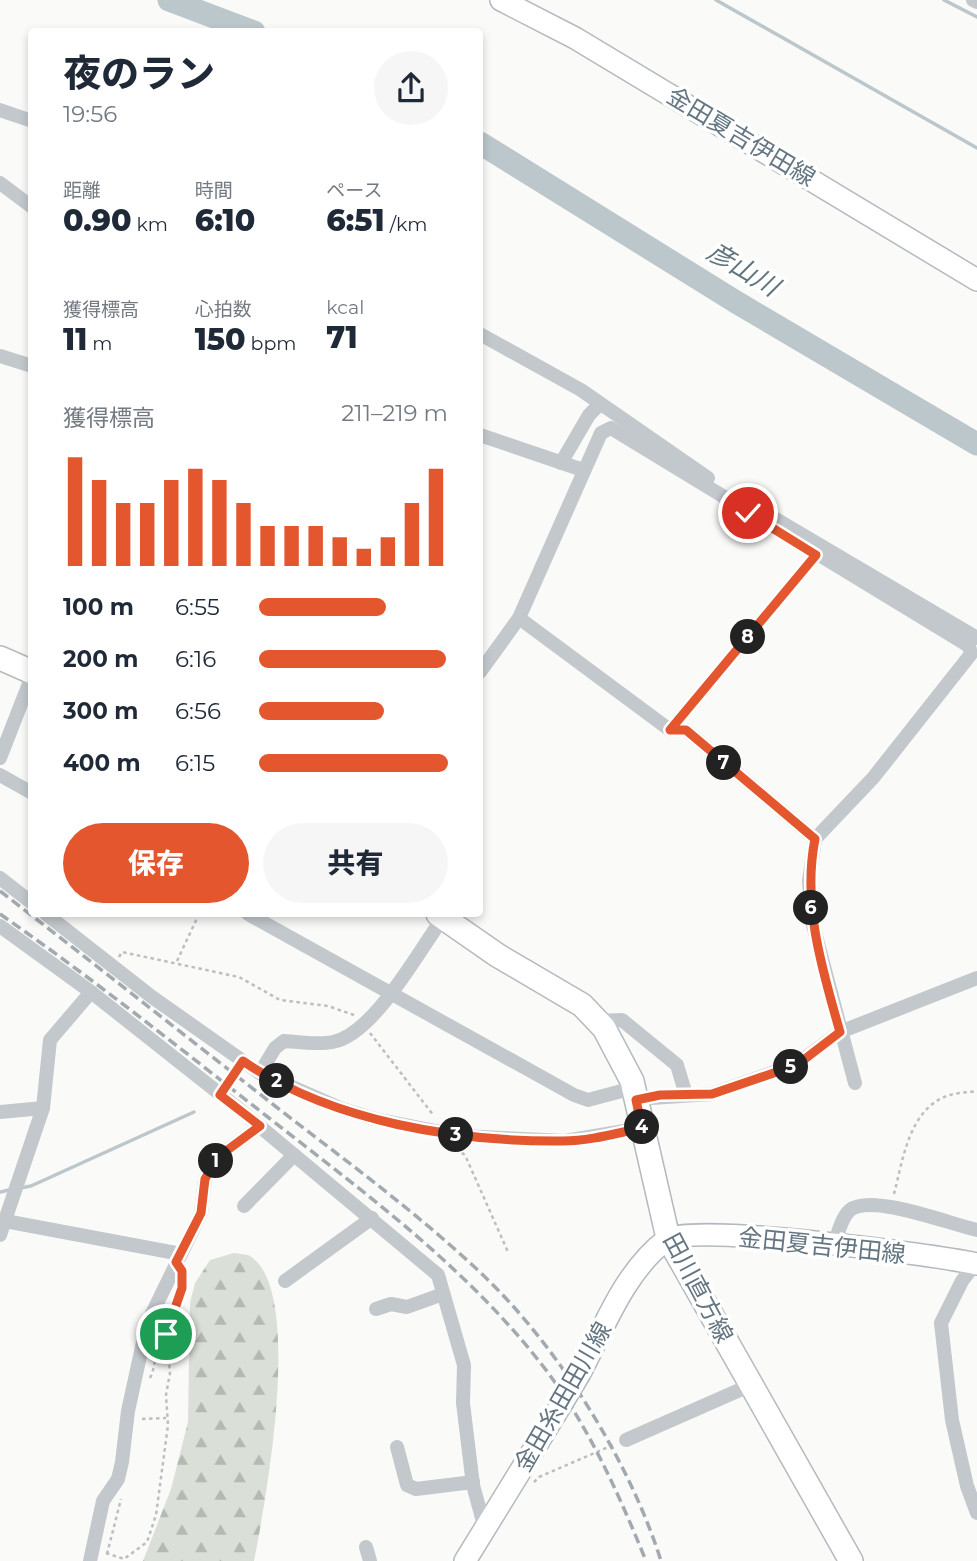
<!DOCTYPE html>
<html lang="ja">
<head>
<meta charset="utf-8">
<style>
	body { margin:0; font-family:Montserrat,"Noto Sans JP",sans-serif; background:#f6f6f7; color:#1f2937; height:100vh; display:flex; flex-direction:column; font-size:26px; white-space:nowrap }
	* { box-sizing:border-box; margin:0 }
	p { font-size:23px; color:#747a83 }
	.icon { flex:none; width:38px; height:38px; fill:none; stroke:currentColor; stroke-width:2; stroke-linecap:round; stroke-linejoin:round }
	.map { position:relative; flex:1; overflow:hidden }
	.side { position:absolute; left:28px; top:28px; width:455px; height:889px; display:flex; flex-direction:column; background:#fff; border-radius:7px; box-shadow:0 4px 10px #0003 }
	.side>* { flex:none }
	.pin { position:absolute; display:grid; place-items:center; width:60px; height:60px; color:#fff; margin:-30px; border:4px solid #fff; border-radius:50%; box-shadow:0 2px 7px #0007 }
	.km { position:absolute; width:35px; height:35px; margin:-18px; border-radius:50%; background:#222; color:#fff; font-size:19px; line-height:35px; text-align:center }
	.round { display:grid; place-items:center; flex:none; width:74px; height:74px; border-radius:37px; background:#f6f6f7 }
	.summary { display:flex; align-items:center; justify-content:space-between; height:119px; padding:0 35px }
	h1 { font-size:38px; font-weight:800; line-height:52px }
	.metrics { display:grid; grid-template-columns:repeat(3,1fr); gap:10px; height:119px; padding:7px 35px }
	.metrics div { display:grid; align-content:center }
	.metrics b { font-size:30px; font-weight:800 }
	.metrics small { font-size:19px; font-weight:400 }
	.metrics p { font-size:19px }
	.chart { height:196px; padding:14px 35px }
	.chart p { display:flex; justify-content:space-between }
	.chart svg { width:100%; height:126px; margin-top:7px; stroke:#e4572e; stroke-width:6 }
	.action { display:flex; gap:14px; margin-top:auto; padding:14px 35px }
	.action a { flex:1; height:80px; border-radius:42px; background:#e4572e; color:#fff; font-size:28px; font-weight:800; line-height:80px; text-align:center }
	.action a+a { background:#f6f6f7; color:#1f2937 }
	ul { padding:0 35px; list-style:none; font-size:23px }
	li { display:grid; grid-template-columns:112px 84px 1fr; align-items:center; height:52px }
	li i { height:18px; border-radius:9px; background:#e4572e }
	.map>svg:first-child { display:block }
</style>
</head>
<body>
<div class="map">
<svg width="977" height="1561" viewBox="0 0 977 1561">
	<defs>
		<pattern id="forest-firs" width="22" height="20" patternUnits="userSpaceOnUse" patternTransform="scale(1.75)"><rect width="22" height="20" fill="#dadfd7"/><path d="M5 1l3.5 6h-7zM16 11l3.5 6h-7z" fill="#b4b9b4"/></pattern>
	</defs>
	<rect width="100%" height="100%" fill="#fafaf8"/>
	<!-- forest -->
	<path fill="url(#forest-firs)" d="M234,1253C239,1254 246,1254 250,1256C305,1290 265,1505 254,1561H143L171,1489L188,1422L190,1303L195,1283L210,1260Z"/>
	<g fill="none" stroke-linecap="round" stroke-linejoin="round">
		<!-- stream -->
		<g stroke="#bbc7cb" stroke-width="3.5">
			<path d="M716,0L977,148"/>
			<path d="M944,0L977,17"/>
			<path d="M20,1188L31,1186L194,1112"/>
			<path d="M0,1192L9,1190"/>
		</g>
		<!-- river -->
		<g stroke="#bbc7cb" stroke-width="23">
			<path d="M169,0L254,32"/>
			<path d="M480,143L736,302L977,444"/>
		</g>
		<!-- secondary casing -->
		<g stroke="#b3babf" stroke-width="24">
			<g id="secondary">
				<path d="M501,0L575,38L977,280"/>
				<path d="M580,1373C604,1328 624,1272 666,1240C688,1222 937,1255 977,1264"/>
				<path d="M465,1561L561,1405"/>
			</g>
		</g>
		<!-- primary casing -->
		<g stroke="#b5babe" stroke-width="26">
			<g id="primary">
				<path d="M0,658L32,672"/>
				<path d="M438,914L497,955L582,1005L604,1028L632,1081L668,1238L851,1561"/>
			</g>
		</g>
		<!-- path -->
		<g stroke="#bbbfc2" stroke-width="2.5" stroke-dasharray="3.5 3.5" stroke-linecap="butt">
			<path d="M681,716L809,563"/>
			<path d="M119,957L122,952L239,977L280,1000L328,1006L354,1015"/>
			<path d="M177,961L199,914"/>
			<path d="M370,1033L434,1116"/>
			<path d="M227,1085L235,1073"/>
			<path d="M456,1149L465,1155L508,1252"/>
			<path d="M894,1194C903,1160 909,1107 950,1095C958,1092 968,1093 977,1091"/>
			<path d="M150,1378C158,1362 153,1343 165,1329"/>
			<path d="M142,1419L166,1418"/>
			<path d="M534,1482L539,1477L613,1445"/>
			<path d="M106,1553L124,1559L147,1542L156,1515L168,1425L166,1395L170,1373L166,1328L175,1316L182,1282"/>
			<path d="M107,1554L121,1499"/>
		</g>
		<!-- minor -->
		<g stroke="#c3c8cc" stroke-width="14">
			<path d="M973,0L977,2"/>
			<path d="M0,110L32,121"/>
			<path d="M0,183L32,207"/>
			<path d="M480,334L581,390L708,478"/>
			<path d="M0,356L32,366"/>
			<path d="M480,435L583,470"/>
			<path d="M561,463L589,415L599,405"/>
			<path d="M752,505L977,638"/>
			<path d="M519,618L670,730H686L815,839"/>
			<path d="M480,672L519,618L601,433L611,428L969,646L971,654L873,778L815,839L809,881L812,921L855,1083"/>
			<path d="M0,758L32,676"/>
			<path d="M0,775L32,793"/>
			<path d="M0,878L32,903"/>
			<path d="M46,914L152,997L260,1073L342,1109L375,1119L461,1136L565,1141L642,1128"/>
			<path d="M248,914L574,1095L588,1100L633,1088"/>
			<path d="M0,926L91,992L239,1109L438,1275L464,1365L463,1403L473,1485L485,1529"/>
			<path d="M597,1021L622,1020L677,1065L686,1095"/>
			<path d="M260,1073L275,1048L284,1041C299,1042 318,1045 333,1042C374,1034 418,952 443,918"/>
			<path d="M636,1099L712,1094L797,1064L840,1032L977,978"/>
			<path d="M0,1112L43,1108"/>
			<path d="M244,1206L294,1155"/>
			<path d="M5,1221L181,1254"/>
			<path d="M0,1235L43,1108L50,1040L91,992"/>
			<path d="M834,1245C838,1234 841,1218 850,1210C871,1193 950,1224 977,1230"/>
			<path d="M975,1264L962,1281L941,1323L952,1420L967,1486L977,1513"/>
			<path d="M285,1281L372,1218"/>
			<path d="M376,1309L391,1304L407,1307L443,1294"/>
			<path d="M626,1440L751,1385"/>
			<path d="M397,1447L407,1485L416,1489L473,1482"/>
			<path d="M366,1547L370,1561"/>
			<path d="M90,1561L103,1501L118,1479L122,1462L128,1411L147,1324L201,1213L205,1179L218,1157L260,1126"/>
		</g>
		<!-- secondary -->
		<use href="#secondary" stroke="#fff" stroke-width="21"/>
		<!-- primary -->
		<use href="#primary" stroke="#fff" stroke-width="23"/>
		<!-- rail -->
		<g stroke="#a2aab0" stroke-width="3.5" stroke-dasharray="10 5" stroke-linecap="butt">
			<path d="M0,891C92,962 183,1034 275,1106C346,1161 419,1214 484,1276C559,1348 630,1462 661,1561"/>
			<path d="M0,914C92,978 181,1049 269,1118C365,1193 463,1265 539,1361C586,1420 618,1492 646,1561"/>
		</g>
		<!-- secondary-bridge casing -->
		<g stroke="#b3babf" stroke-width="24" stroke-linecap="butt">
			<path id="secondary-bridge" d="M561,1405L580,1373"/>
		</g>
		<!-- secondary-bridge -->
		<use href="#secondary-bridge" stroke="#fff" stroke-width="21"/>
	</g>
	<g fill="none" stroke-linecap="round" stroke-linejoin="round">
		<!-- route casing -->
		<g stroke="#fff" stroke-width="14">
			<path id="route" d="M166,1334L182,1288V1271L176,1262L201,1213L205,1179L218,1157L260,1126L220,1095L243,1061C331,1122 458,1142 563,1141C590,1141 617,1133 642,1128L636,1100L660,1095L712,1094L797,1065L840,1032C822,969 802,904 815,839L686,730H670L816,555L748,513"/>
		</g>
		<!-- route -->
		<use href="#route" stroke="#e4572e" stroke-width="9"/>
	</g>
	<g text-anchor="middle" stroke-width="7" stroke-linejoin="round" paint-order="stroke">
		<!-- street labels -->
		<g font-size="24" fill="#657683" stroke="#fff">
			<text transform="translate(741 137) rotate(31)" y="8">金田夏吉伊田線</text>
			<text transform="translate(822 1246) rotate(6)" y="8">金田夏吉伊田線</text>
			<text transform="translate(698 1288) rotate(62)" y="8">田川直方線</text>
			<text transform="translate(563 1397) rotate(-60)" y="8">金田糸田田川線</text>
		</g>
		<!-- water labels -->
		<g font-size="26" font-style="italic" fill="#60757c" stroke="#fff">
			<text transform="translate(743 269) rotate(31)" y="9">彦山川</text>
		</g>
	</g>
</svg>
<div class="pin" style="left:166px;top:1334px;background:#1e9e55"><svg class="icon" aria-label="arrive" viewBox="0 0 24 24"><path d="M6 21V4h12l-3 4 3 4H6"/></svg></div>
<div class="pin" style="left:748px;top:513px;background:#d93025"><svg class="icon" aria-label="check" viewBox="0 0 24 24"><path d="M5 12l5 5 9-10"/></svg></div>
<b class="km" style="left:216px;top:1161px">1</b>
<b class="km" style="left:277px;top:1081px">2</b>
<b class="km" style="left:456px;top:1135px">3</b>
<b class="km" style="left:642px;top:1127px">4</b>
<b class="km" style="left:791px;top:1067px">5</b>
<b class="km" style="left:811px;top:908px">6</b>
<b class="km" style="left:724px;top:763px">7</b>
<b class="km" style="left:748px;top:637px">8</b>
<section class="side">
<div class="summary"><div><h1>夜のラン</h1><p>19:56</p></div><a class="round"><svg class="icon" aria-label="share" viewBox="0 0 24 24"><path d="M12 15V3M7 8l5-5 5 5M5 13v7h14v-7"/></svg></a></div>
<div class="metrics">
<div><p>距離</p><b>0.90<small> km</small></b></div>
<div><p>時間</p><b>6:10</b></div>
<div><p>ペース</p><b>6:51<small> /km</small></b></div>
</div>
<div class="metrics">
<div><p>獲得標高</p><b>11<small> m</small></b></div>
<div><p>心拍数</p><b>150<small> bpm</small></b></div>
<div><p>kcal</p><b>71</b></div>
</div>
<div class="chart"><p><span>獲得標高</span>211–219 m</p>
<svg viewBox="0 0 160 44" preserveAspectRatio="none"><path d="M5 44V6M15 44V14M25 44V22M35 44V22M45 44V14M55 44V10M65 44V14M75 44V22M85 44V30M95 44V30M105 44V30M115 44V34M125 44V38M135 44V34M145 44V22M155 44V10"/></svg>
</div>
<ul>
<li><b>100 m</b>6:55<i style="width:67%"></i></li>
<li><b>200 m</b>6:16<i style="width:99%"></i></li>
<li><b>300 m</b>6:56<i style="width:66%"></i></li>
<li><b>400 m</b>6:15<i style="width:100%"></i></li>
</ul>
<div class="action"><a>保存</a><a>共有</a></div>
</section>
</div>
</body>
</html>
